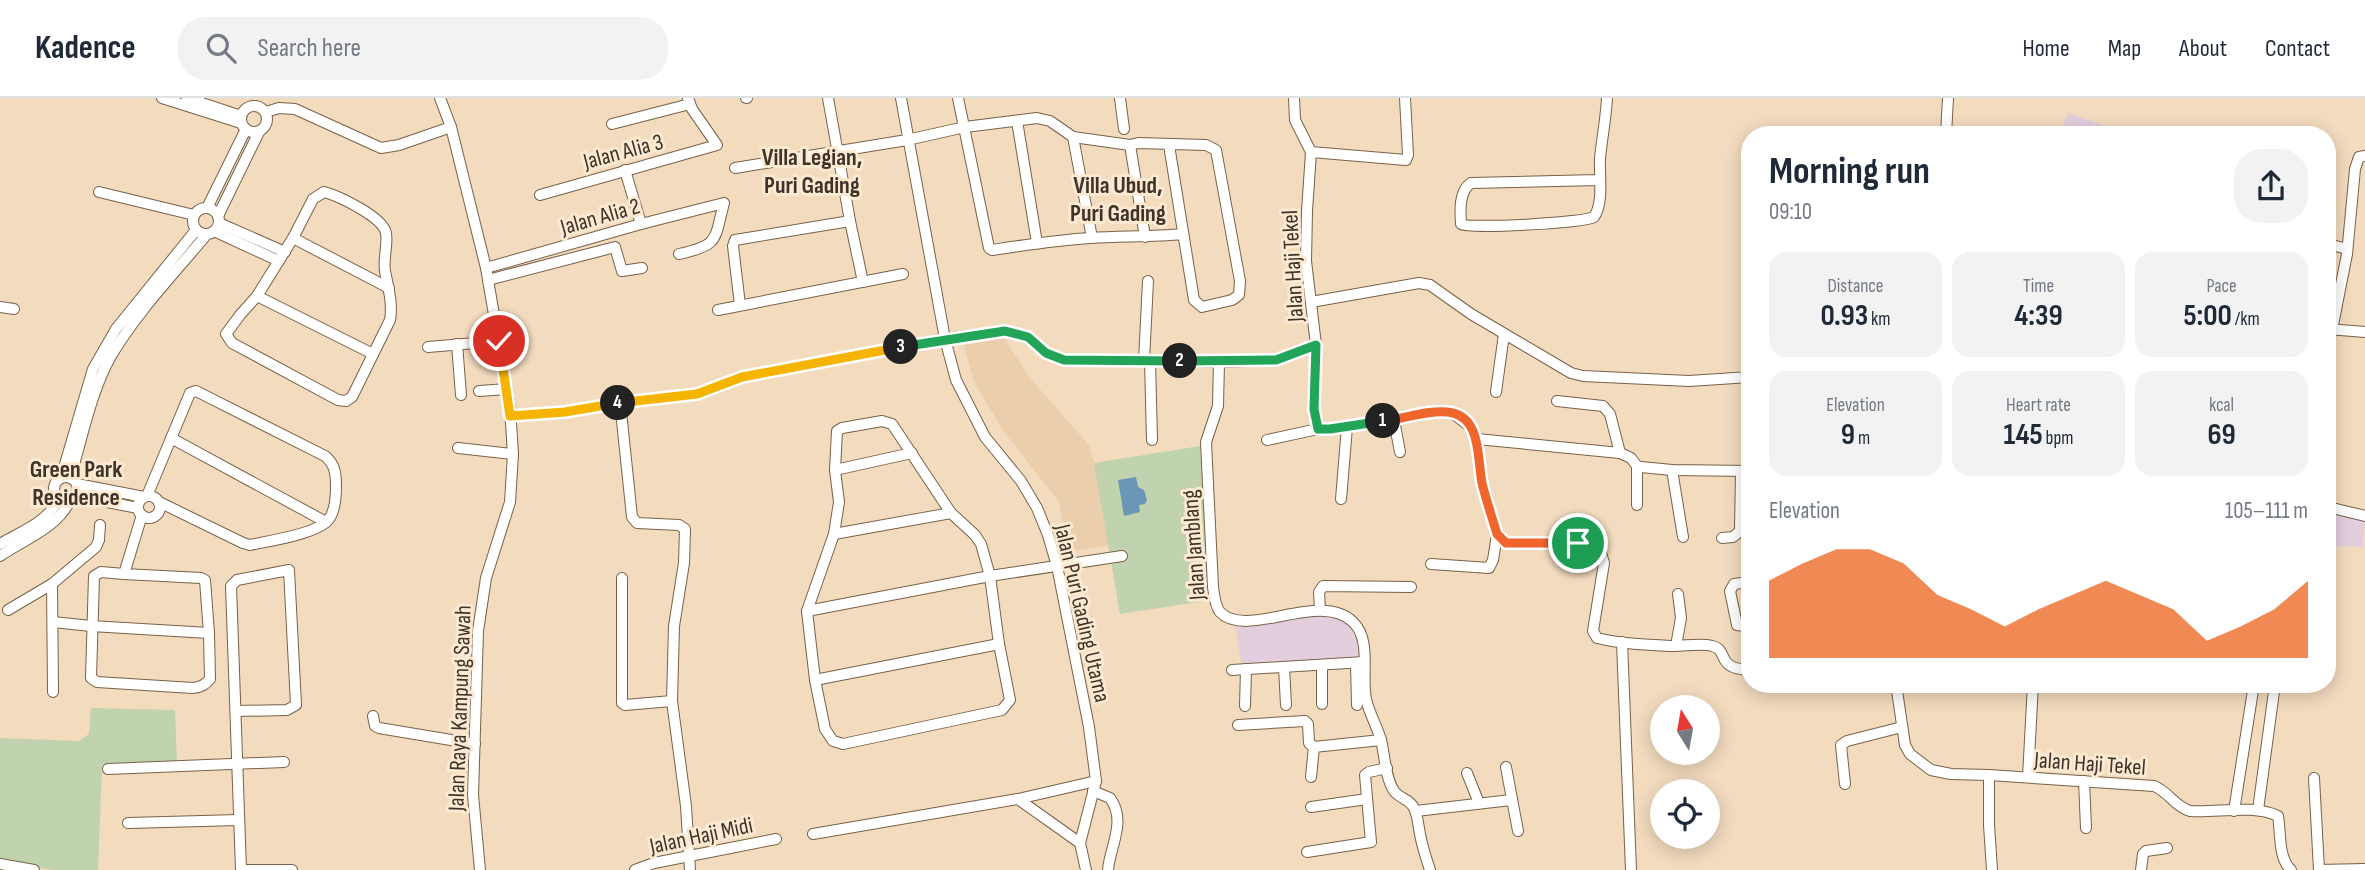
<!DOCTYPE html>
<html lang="en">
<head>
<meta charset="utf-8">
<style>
	body { margin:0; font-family:"Sofia Sans Condensed",sans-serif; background:#f2f2f3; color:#1f2937; height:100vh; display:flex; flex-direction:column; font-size:26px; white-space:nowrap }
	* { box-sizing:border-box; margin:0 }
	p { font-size:23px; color:#747a83 }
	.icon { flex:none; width:38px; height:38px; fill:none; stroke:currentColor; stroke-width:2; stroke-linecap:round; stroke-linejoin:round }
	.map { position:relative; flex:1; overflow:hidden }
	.panel { position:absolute; left:1741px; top:28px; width:595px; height:567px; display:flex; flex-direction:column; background:#fff; border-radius:28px; box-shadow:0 4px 18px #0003 }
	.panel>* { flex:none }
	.needle { width:46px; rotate:349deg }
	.fabs { position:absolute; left:1650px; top:597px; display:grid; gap:14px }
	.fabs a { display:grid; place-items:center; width:70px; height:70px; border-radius:50%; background:#fff; box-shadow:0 4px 18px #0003; font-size:35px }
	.pin { position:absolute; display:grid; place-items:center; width:60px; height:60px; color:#fff; margin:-30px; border:4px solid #fff; border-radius:50%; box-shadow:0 2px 7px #0007 }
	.km { position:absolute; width:35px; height:35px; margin:-18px; border-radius:50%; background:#222; color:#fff; font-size:19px; line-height:35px; text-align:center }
	.round { display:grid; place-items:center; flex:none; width:74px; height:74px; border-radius:28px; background:#f2f2f3 }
	.summary { display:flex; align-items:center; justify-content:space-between; height:119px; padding:0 28px }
	h1 { font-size:38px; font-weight:700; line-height:52px }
	.stats { display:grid; grid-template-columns:repeat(3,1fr); gap:10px; height:119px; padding:7px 28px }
	.stats div { display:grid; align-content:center; border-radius:18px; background:#f2f2f3; text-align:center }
	.stats b { font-size:30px; font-weight:700 }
	.stats small { font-size:19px; font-weight:400 }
	.stats p { font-size:19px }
	.chart { height:196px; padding:14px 28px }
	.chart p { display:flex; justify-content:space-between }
	.chart svg { width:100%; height:126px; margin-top:7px; fill:#ea580c; opacity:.7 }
	header { display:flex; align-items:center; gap:42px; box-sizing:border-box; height:98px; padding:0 35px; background:#fff; border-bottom:2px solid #e0e1e3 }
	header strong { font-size:33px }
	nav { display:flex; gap:38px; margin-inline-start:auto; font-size:24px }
	.search { width:490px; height:63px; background:#f2f2f3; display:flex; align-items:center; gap:18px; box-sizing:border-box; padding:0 24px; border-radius:28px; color:#747a83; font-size:26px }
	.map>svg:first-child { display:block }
</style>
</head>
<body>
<header>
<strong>Kadence</strong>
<div class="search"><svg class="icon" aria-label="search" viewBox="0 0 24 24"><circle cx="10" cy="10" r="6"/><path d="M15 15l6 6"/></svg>Search here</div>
<nav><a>Home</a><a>Map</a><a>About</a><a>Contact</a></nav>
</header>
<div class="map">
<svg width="2365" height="772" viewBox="0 0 2365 772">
	<rect width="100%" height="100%" fill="#f3dbbe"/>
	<!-- built -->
	<path fill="#ebcfac" d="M1001,235L1029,279L1089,347L1094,365L1109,447L1067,454L1059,404L1004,334L974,284L962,241Z"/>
	<!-- education -->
	<g fill="#e3cedd">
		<path d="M2068,15L2103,27L2100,37H2059Z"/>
		<path d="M2328,412L2365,420L2363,449L2328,448Z"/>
		<path d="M1332,514L1341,519L1350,529L1356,541L1359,562L1242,570L1235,526Z"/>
	</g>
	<!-- green -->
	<g fill="#c0d2ae">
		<path d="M1200,348L1211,502L1120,516L1094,365Z"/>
		<path d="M91,610L175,612L177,665L102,667L98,772H53L0,764V640L79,643L89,636Z"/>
	</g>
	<!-- water -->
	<path fill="#6a97b6" d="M1136,379L1138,389L1144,392L1147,402L1145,406L1139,407L1140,414L1124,418L1118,382Z"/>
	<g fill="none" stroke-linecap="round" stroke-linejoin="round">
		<!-- minor casing -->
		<g stroke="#776248" stroke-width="12">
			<g id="minor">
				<path d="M162,0L241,25"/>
				<path d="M187,0L241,18"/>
				<path d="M440,0L451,29L486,170L510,310L513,356L510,404L486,480L478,533L473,697L480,772"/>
				<path d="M746,0H747"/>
				<path d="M828,0L850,123L863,184"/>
				<path d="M901,0L945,241L956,282L985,339L1021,383L1037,410L1048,437L1057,468L1089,629L1096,683L1080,745L1086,772"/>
				<path d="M958,0L989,150L992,152C1025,147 1057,142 1090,140C1121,138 1152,139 1183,136"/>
				<path d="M1120,0L1124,31"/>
				<path d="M1294,0L1295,22L1311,54L1307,113L1306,163L1316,247L1314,311L1318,331H1330L1394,322L1438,313L1451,314L1472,330L1477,341L1482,383L1497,437L1506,445H1578L1593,447L1600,452L1604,465L1593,533L1597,540C1621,546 1649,547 1673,548C1686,548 1700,545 1712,548C1730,552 1714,571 1750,572"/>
				<circle cx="254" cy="21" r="13"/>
				<path d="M266,14L279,10L295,11L381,50L399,47L451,29"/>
				<path d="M1017,23L1037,145"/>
				<path d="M612,26L690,6"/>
				<path d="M1946,37L1948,0"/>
				<path d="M1073,39L1092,140"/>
				<path d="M1130,47L1138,45L1206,47L1216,52L1240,183L1239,197L1232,202L1202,209L1194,202L1169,47"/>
				<path d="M1311,54L1406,62L1408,57L1405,0"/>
				<path d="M735,70L907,42L965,29L1037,20L1050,23L1073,39L1130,47L1145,139"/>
				<path d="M625,72L641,126"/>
				<path d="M1599,82L1471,85C1459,93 1460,112 1461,126C1470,131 1583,125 1594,119C1604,104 1599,78 1600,60C1602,40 1606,20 1607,0"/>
				<path d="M99,94L194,117"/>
				<path d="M324,94C339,98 383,119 386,135C388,148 383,160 385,173C388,189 393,206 390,222L352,299L346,303L338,302L232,245L226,236L240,217L257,198L293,140L313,101Z"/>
				<path d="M540,97L717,47L692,11L688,0"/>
				<circle cx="206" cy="123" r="13"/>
				<path d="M207,110L246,31"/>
				<path d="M218,118L259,34"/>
				<path d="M219,125L285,154"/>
				<path d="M214,133L279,163"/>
				<path d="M293,140L389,190"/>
				<path d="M2328,146L2347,151"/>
				<path d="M486,170L641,126L724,105C714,142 720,147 679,156"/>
				<path d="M488,182L615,149L622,173L642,170"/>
				<path d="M257,198L373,256"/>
				<path d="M1311,204L1419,185L1430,187L1471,216L1571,275L1583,278L1689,283L1750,279"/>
				<path d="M740,207L733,148L735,142L850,123"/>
				<path d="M0,209L14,211"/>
				<path d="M718,212L903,176"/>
				<path d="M2328,231L2365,234"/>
				<path d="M2332,232L2347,156L2355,71L2359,59L2365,58"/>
				<path d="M457,246L461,297"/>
				<path d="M428,249L499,243"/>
				<path d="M1144,263L1148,183"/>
				<path d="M1150,263L1152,342"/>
				<path d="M1219,264L1218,308L1206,344L1213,489C1214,496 1215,508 1220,514C1246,542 1320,492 1353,524C1372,542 1361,578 1366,601C1369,615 1377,628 1381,642C1385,658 1385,679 1394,693C1400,701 1410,701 1414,710C1418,718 1418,727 1420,736C1422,748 1426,760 1430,772"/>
				<path d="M479,293L507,291"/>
				<path d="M1496,294L1504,236"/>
				<path d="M1557,303L1603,308L1610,316L1620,355"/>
				<path d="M620,304L632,419L637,425L679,427L685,431L684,465L674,528L672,603L686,708L690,772"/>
				<path d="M510,318L565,314L620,304L697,296L742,279L945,241L1005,233L1028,239L1046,255L1064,262L1219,264L1276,262L1316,247"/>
				<path d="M1394,322L1400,354"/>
				<path d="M882,323L892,326L951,415L975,437L981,446L990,478L999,546L1010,602L1002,612L843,646L833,643L825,631L815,582L807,513L834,436L839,404L835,372L837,333L842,330Z"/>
				<path d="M171,340L326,424"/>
				<path d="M1477,341L1620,355L1631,360L1637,368L1641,369L1672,372L1750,373"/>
				<path d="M1267,342L1318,331"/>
				<path d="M458,350L513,356"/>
				<path d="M1637,368V407"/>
				<path d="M835,372L912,355"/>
				<path d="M1672,372L1683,439"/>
				<circle cx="66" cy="391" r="12"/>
				<path d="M61,380L93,271L116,231L196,132"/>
				<path d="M70,380C82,341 91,293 111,258C137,214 174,176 207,136"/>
				<path d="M77,386L144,399"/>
				<path d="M76,398L138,410"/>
				<path d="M147,398L190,295L196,293L325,358C335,366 336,376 336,388C336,398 335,413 329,421C318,436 268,443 250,447L243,445L159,404"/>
				<circle cx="149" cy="409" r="11"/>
				<path d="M1341,401L1347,329"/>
				<path d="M2328,409L2365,418"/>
				<path d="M834,436L951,415"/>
				<path d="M1722,440L1733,439L1740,433L1741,373"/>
				<path d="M0,446C20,434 49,424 58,401"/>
				<path d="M0,458C23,442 59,429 70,402"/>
				<path d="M1431,466L1489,470L1493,462L1497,437"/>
				<path d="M124,476L101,474L94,478L91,580L97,584L193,590C201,589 205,587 210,581L209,535L205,482L201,480L124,476L142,417"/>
				<path d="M622,480V605L625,607L672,603"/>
				<path d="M1750,484L1734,486L1730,493L1737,527L1750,529"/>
				<path d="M52,486L53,594"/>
				<path d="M8,512L52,486L96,449L99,442L100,427"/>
				<path d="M1320,512L1319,494L1323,488L1411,489"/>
				<path d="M807,513L990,478L1122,458"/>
				<path d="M53,524L91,528L209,535"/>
				<path d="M1622,544L1631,772"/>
				<path d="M1676,548L1681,520L1678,496"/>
				<path d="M1356,565L1357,607"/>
				<path d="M1322,567V606"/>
				<path d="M1284,569L1286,607"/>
				<path d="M1232,572L1364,564"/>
				<path d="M815,582L999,546"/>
				<path d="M1896,586L1905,647L1910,656L1931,672L1951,676L1989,677L2154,688C2169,694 2174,708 2190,713C2218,715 2252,706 2278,718C2281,735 2278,760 2291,772"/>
				<path d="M1245,608L1246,571"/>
				<path d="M237,613L287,612L296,607L289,472L237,482L231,488L241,772"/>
				<path d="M373,618L375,628L379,630L475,646"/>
				<path d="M1238,627L1305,623L1308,626L1309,645L1314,649"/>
				<path d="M1506,669L1518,733"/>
				<path d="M108,671L284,664"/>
				<path d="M1467,675L1479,705"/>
				<path d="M1989,677V727L1992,772"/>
				<path d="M1311,679L1314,649L1381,642"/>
				<path d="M2028,679L2033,586"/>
				<path d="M2314,680L2319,772L2365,771"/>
				<path d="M2084,683L2086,730"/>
				<path d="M1845,686L1841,647L1847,643L1902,629"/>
				<path d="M1093,693L1110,700C1127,723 1110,748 1108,772"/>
				<path d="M1018,701L1080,745"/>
				<path d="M1311,709L1367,701"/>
				<path d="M2258,712L2275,586"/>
				<path d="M1416,713L1511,702"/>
				<path d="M2234,713L2254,586"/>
				<path d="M128,725L239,722"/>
				<path d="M813,736L1018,701L1096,683"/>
				<path d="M1307,754L1371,744L1365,677L1369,674L1387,670"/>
				<path d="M0,766L34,772"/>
				<path d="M245,772H292"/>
				<path d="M635,772L654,765L776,741"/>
				<path d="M2141,772L2143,756L2146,753L2167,750"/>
			</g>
		</g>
		<!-- minor -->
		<use href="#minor" stroke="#fff" stroke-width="10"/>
	</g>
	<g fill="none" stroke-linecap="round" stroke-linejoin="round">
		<!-- split-1 casing -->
		<g stroke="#fff" stroke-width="14">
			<path id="split-1" d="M1383,323C1404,321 1426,312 1447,314C1482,317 1477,360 1482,385C1486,402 1492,419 1497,436L1506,445H1578"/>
		</g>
		<!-- split-2 casing -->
		<g stroke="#fff" stroke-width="14">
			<path id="split-2" d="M1180,263L1276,262L1316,247L1314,311L1318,331H1330L1383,323"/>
		</g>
		<!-- split-3 casing -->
		<g stroke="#fff" stroke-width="14">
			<path id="split-3" d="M901,249L1005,233L1028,239L1046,255L1064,262L1180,263"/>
		</g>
		<!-- split-4 casing -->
		<g stroke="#fff" stroke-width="14">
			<path id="split-4" d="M618,305L697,296L742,279L901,249"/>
		</g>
		<!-- split-5 casing -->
		<g stroke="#fff" stroke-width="14">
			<path id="split-5" d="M499,243L510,318L565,314L618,305"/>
		</g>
		<!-- split-1 -->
		<use href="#split-1" stroke="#f0652b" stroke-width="9"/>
		<!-- split-2 -->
		<use href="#split-2" stroke="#22a559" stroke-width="9"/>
		<!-- split-3 -->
		<use href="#split-3" stroke="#22a559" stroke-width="9"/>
		<!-- split-4 -->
		<use href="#split-4" stroke="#f5b400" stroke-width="9"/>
		<!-- split-5 -->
		<use href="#split-5" stroke="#f5b400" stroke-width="9"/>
	</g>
	<g text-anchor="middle" stroke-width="6" stroke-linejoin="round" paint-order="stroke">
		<!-- street labels -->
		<g font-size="23" fill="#3e3429" stroke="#fce9d1">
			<text transform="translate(623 53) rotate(-15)" y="8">Jalan Alia 3</text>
			<text transform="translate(600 118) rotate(-16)" y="8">Jalan Alia 2</text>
			<text transform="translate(1292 168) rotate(-93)" y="8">Jalan Haji Tekel</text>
			<text transform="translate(1193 447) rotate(-94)" y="8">Jalan Jamblang</text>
			<text transform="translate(1083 515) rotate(77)" y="8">Jalan Puri Gading Utama</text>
			<text transform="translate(459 610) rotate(-88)" y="8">Jalan Raya Kampung Sawah</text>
			<text transform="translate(2090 665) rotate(4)" y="8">Jalan Haji Tekel</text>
			<text transform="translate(701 737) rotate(-12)" y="8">Jalan Haji Midi</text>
		</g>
		<!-- neighbourhood labels -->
		<g font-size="24" font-weight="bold" fill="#3e3429" stroke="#fce9d1">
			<text x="812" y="67">Villa Legian,<tspan x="812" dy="28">Puri Gading</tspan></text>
			<text x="1118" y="95">Villa Ubud,<tspan x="1118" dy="28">Puri Gading</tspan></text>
			<text x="76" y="379">Green Park<tspan x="76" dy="28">Residence</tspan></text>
		</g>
	</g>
</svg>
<div class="fabs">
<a><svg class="needle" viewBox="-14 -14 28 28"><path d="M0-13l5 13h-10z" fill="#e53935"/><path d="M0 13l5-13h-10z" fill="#747a83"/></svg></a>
<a><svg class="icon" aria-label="locate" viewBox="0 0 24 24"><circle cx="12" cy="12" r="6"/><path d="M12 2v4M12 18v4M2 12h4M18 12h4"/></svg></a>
</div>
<div class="pin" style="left:1578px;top:445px;background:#1e9e55"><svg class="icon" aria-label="arrive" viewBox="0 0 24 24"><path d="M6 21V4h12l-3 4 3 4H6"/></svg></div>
<div class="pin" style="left:499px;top:243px;background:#d93025"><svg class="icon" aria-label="check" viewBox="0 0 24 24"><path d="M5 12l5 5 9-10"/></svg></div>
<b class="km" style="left:1383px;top:323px">1</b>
<b class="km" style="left:1180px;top:263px">2</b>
<b class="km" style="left:901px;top:249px">3</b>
<b class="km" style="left:618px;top:305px">4</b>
<section class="panel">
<div class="summary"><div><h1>Morning run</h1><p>09:10</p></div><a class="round"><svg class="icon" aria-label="share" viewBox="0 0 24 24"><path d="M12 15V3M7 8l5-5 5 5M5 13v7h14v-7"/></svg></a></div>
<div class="stats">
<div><p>Distance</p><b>0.93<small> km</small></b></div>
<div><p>Time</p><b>4:39</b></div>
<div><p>Pace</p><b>5:00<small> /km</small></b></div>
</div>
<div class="stats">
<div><p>Elevation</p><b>9<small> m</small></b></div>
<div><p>Heart rate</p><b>145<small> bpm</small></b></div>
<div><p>kcal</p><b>69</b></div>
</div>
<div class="chart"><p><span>Elevation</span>105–111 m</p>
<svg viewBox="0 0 160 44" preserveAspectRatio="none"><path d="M0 44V17L10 11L20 6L30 6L40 11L50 22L60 27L70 33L80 27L90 22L100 17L110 22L120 27L130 38L140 33L150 27L160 17V44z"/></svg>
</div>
</section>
</div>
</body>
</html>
